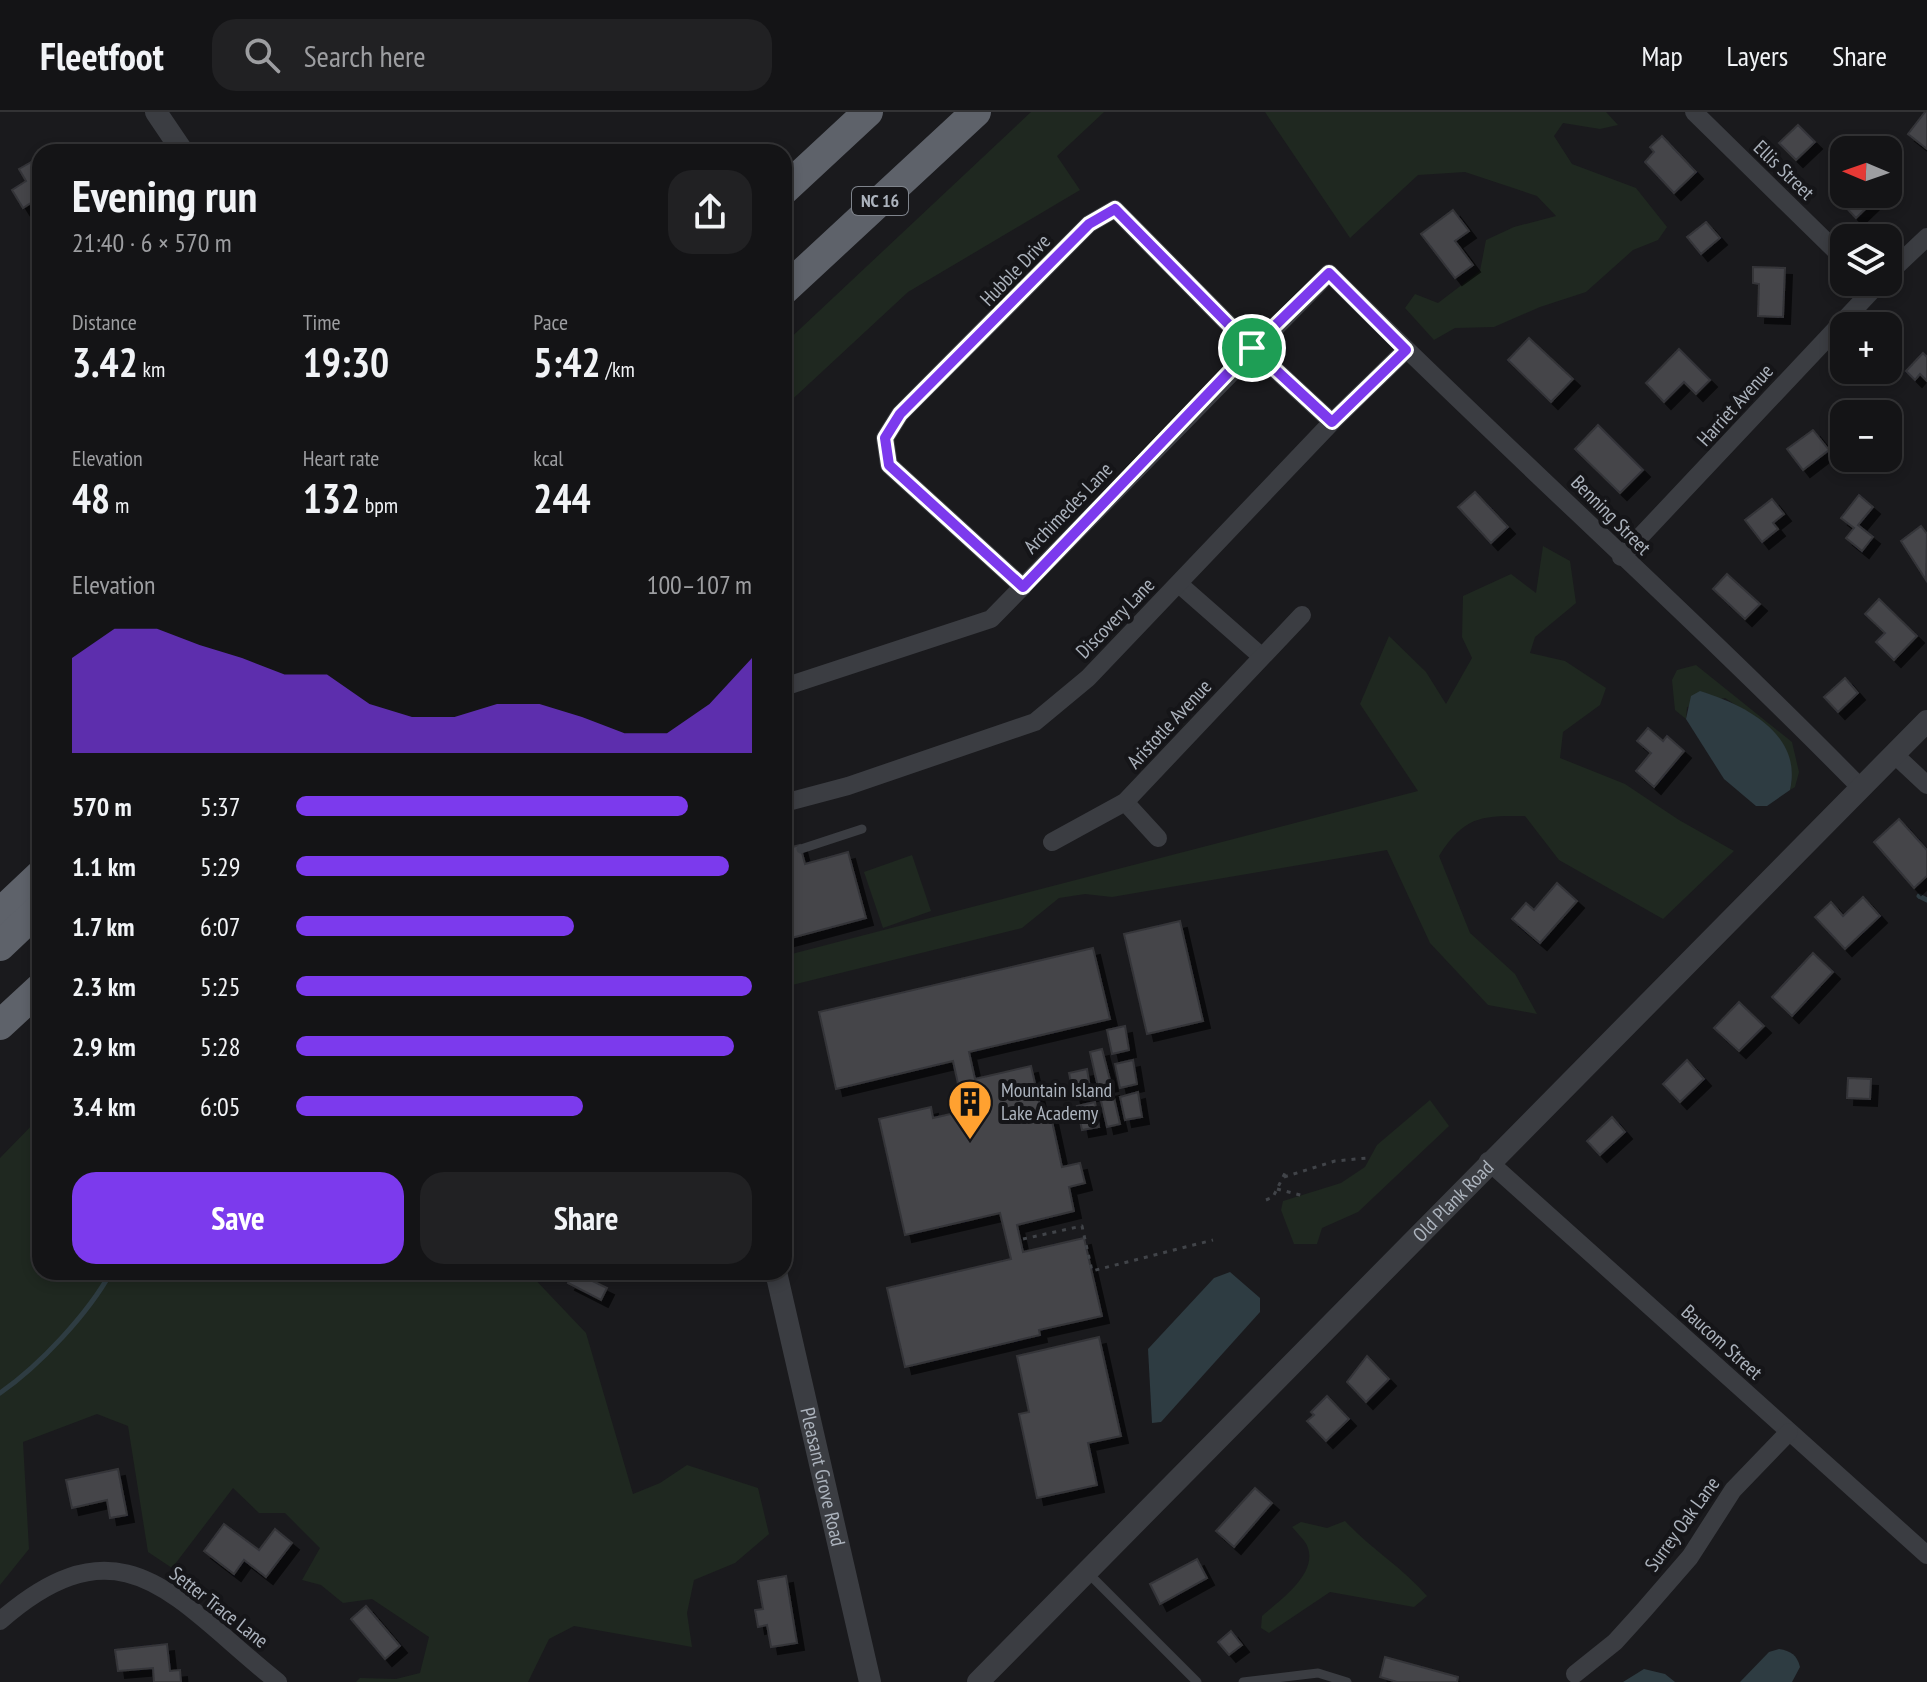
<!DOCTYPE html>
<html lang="en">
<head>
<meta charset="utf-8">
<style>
	body { margin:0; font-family:"PT Sans Narrow",sans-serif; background:#212123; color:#f1f3f6; height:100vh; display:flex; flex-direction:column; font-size:30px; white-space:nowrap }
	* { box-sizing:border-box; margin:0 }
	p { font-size:26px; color:#9d9ea1 }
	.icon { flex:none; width:44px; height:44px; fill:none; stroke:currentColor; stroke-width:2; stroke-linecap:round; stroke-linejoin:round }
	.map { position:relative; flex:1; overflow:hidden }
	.side { position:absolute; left:32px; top:32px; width:760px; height:1136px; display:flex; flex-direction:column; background:#141416; border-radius:24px; box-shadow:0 4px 12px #0003,0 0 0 2px #333335 }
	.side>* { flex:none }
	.needle { width:52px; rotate:272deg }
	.buttons { position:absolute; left:1830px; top:24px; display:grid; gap:16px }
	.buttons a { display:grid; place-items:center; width:72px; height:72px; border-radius:16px; background:#141416; box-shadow:0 4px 12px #0003,0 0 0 2px #333335; font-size:40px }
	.pin { position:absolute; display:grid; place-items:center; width:68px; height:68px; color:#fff; margin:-34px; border:4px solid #fff; border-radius:50%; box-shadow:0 2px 8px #0007 }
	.round { display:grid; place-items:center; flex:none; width:84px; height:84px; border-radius:24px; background:#212123 }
	.head { display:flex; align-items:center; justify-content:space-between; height:136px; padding:0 40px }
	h1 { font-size:44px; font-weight:800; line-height:60px }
	.figures { display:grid; grid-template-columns:repeat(3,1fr); gap:12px; height:136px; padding:8px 40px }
	.figures div { display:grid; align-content:center }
	.figures b { font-size:40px; font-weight:800 }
	.figures small { font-size:22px; font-weight:400 }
	.figures p { font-size:22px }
	.chart { height:224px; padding:16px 40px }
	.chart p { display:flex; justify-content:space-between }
	.chart svg { width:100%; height:144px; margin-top:8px; fill:#7c3aed; opacity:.7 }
	.cta { display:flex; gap:16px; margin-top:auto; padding:16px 40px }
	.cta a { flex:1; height:92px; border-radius:24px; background:#7c3aed; color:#fff; font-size:32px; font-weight:800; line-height:92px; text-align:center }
	.cta a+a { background:#212123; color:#f1f3f6 }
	ul { padding:0 40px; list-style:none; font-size:26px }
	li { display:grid; grid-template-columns:128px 96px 1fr; align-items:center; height:60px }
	li i { height:20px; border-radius:10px; background:#7c3aed }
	header { display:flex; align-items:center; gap:48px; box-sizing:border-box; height:112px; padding:0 40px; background:#141416; border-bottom:2px solid #333335 }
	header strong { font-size:38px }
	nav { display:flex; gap:44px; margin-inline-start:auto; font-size:28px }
	.search { width:560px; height:72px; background:#212123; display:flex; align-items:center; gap:20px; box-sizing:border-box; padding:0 28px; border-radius:24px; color:#9d9ea1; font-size:30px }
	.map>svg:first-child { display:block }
</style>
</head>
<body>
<header>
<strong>Fleetfoot</strong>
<div class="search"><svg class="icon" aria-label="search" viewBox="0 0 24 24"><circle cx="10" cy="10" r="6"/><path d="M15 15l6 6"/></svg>Search here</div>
<nav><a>Map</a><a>Layers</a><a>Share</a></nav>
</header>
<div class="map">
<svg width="1927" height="1570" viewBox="0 0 1927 1570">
	<defs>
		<filter id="shadow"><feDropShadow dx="7" dy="7" stdDeviation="0" flood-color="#0009"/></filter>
	</defs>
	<rect width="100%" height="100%" fill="#1a1a1d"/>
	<!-- green -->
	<g fill="#1f2820">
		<path d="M1031,0H1104L1057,44L1080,78L908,180L784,295V232Z"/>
		<path d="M1265,0H1606L1618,13L1600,17L1563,11L1554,24L1572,52L1636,76L1667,115L1658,128L1633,138L1586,180L1540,195L1494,215L1455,216L1434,228L1405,196L1415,182L1438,191L1480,159L1486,128L1514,115L1556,104L1537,84L1465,60L1418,63L1350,126Z"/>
		<path d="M1543,434L1570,449L1576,491L1535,525L1530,541L1565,549L1606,576L1600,593L1563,620L1560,646L1625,672L1679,708L1734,739L1663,807L1559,748L1525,704C1482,704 1465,703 1439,744L1470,821L1515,862L1537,902L1488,893L1430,831L1387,738L1112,785L1085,782L1059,786L1022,816L784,875V844L1418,679L1360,592L1389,524L1426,560L1446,592L1472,546L1462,525L1463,484L1511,462L1536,481Z"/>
		<path d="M1696,553L1792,630L1799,660L1795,675L1790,678C1801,632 1758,608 1725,586L1687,595L1686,607L1675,598L1672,568L1677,558Z"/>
		<path d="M912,743L931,799L883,816L864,760Z"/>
		<path d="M1430,988L1449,1014L1358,1100L1322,1116L1317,1132H1294L1281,1098L1283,1089L1341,1071L1365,1055L1377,1033Z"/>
		<path d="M40,1005V1160H528L586,1221L633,1382L660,1371L687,1353L758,1376L769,1422L735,1451L694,1468L687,1501L692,1535L574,1514L549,1527L528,1570H356L360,1566L396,1567L420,1561L429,1525L372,1487L343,1491L321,1473L302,1468L320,1436L285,1401H259L233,1376L172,1456L148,1440L128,1314L97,1302L23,1330L29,1437L0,1473V1046Z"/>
		<path d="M1345,1409C1371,1437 1402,1455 1427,1484L1414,1495L1330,1480L1269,1521L1261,1516L1262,1504C1279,1489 1317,1463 1308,1436C1306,1429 1297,1421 1292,1415L1301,1410L1327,1416Z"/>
	</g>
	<!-- water -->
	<g fill="#2e3c42">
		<path d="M1700,579C1746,593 1803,623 1790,678L1767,694H1756L1724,667L1686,607L1691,584Z"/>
		<path d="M1230,1160L1260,1186V1200L1161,1310L1152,1311L1148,1237L1214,1166Z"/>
		<path d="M1779,1537C1791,1539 1797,1543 1800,1555L1792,1570H1740L1769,1540Z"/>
		<path d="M1644,1557L1665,1562L1675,1570H1623Z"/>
	</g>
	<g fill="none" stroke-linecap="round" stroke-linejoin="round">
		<!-- stream -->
		<g stroke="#2e3c42" stroke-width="5">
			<path d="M1919,784L1927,788"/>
			<path d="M0,1281C39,1254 88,1202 111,1160"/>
		</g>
	</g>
	<!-- building -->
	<g fill="#44454a" stroke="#343439" stroke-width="2" filter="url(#shadow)">
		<path d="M1925,0H1927V37L1908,22Z"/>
		<path d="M1798,13L1815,30L1796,48L1779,31Z"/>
		<path d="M1662,24L1696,60L1674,81L1645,50L1654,40L1650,35Z"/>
		<path d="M40,45V85L23,96L12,78L26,69L19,57Z"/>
		<path d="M1845,82H1881L1856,106L1839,88Z"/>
		<path d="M1453,98L1469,119L1455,129L1473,153L1455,166L1421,122Z"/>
		<path d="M1706,110L1720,126L1701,142L1687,125Z"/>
		<path d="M1753,155L1785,156L1783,205L1758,204L1759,172L1753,171Z"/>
		<path d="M1529,226L1573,267L1551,290L1508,248Z"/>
		<path d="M1679,237L1710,268L1696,282L1684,270L1664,290L1646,271Z"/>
		<path d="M1923,241L1927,245V269L1920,262L1915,268L1906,259Z"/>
		<path d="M1598,313L1643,358L1620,381L1575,337Z"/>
		<path d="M1813,318L1829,338L1803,358L1787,337Z"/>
		<path d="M1475,380L1508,415L1491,431L1458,395Z"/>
		<path d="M1859,383L1873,395L1858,413L1873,425L1862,439L1846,426L1854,416L1841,406Z"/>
		<path d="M1772,387L1784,402L1773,411L1778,417L1762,430L1745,408Z"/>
		<path d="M1921,414L1927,422L1926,468L1901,429Z"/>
		<path d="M1727,462L1760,492L1745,507L1713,477Z"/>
		<path d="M1879,487L1917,524L1894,548L1876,530L1885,521L1865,502Z"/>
		<path d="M1845,566L1858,581L1838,600L1824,585Z"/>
		<path d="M1648,616L1663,629L1667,624L1684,639L1654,675L1636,659L1651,641L1637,629Z"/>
		<path d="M1899,707L1927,738V764L1914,776L1874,730Z"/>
		<path d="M800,733L805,752L848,740L866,806L784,828V737Z"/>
		<path d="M1557,771L1577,789L1540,831L1512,807L1526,791L1534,798Z"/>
		<path d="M1863,785L1880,804L1845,837L1815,805L1831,790L1843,804Z"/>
		<path d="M1180,809L1203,909L1147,922L1124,822Z"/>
		<path d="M1093,836L1110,907L969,940L975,967L1031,954L1042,1002L1050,1000L1062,1055L1080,1051L1085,1071L1069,1075L1074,1099L1017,1113L1023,1140L1084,1126L1102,1204L1039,1218L1040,1223L905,1255L887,1176L1011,1147L1000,1101L905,1123L879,1007L931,995L933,1006L964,999L953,949L836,977L819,900Z"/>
		<path d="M1813,841L1833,860L1792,904L1772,885Z"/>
		<path d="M1739,890L1764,914L1739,939L1714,916Z"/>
		<path d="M1125,914L1129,938L1112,942L1107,918Z"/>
		<path d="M1102,937L1111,972L1098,975L1090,940Z"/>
		<path d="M1133,948L1137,972L1120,976L1115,952Z"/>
		<path d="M1687,948L1704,967L1680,990L1663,972Z"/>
		<path d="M1087,957L1091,982L1074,985L1069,961Z"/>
		<path d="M1848,966L1871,967L1870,987L1847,986Z"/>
		<path d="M1112,977L1120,1012L1107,1015L1099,980Z"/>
		<path d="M1138,980L1142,1005L1125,1008L1120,985Z"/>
		<path d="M1095,990L1099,1015L1082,1018L1077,994Z"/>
		<path d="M1612,1005L1625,1020L1600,1043L1587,1029Z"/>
		<path d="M574,1160L607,1176L601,1188L568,1171Z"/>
		<path d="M1099,1225L1121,1324L1088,1331L1097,1373L1037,1386L1019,1302L1029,1300L1017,1244Z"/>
		<path d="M1367,1244L1389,1267L1366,1290L1347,1270Z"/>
		<path d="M1327,1284L1349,1307L1326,1329L1307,1309L1314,1303L1311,1300Z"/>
		<path d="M118,1357L127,1403L110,1406L107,1388L72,1396L66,1368Z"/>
		<path d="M1255,1376L1272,1391L1234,1435L1216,1419Z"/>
		<path d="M224,1412L259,1438L275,1417L292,1431L266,1465L244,1448L234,1462L204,1439Z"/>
		<path d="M1197,1447L1207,1466L1160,1492L1150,1472Z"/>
		<path d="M786,1464L797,1531L771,1535L767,1513L758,1515L755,1498L763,1497L758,1469Z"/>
		<path d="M366,1494L400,1534L385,1547L351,1507Z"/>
		<path d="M1231,1519L1242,1533L1229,1543L1218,1530Z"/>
		<path d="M167,1532L170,1559L180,1558L181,1570H154L153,1556L118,1559L115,1538Z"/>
		<path d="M1385,1545L1458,1565L1457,1570H1397L1380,1565Z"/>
	</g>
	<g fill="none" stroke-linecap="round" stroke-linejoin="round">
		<!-- path -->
		<g stroke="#414449" stroke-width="3" stroke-dasharray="4 6" stroke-linecap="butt">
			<path d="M1284,1065L1335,1049L1367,1046"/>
			<path d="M1277,1077L1304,1084"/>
			<path d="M1266,1088L1273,1085L1286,1059"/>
			<path d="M1023,1127L1082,1114L1092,1159L1213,1128"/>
		</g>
		<!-- service -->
		<g stroke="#3b3d42" stroke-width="9">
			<path d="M801,737L862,717"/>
			<path d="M1087,1460L1197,1570"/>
			<path d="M1243,1570L1318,1561L1347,1570"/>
		</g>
		<!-- minor -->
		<g stroke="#3b3d42" stroke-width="18">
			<path d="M1694,0L1844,147"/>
			<path d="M1888,162L1927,125"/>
			<path d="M1621,445L1880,170"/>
			<path d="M1179,472L1261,544"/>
			<path d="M1023,475L889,353L885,326L900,302L1089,112L1115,97L1252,236L1332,310"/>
			<path d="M784,575L991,507L1329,161C1504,336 1688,500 1861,676"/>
			<path d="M1895,643L1927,673"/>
			<path d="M1125,690L1158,726"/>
			<path d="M784,691L848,674L1035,610L1088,566L1332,310L1406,238"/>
			<path d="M1052,730L1125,690L1302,503"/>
			<path d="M1488,1049L1927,1443"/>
			<path d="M0,1509C124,1400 178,1491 278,1570"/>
			<path d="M1575,1562L1615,1530L1644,1498L1690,1445L1733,1378L1789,1320"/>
		</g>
		<!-- tertiary -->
		<g stroke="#3b3d42" stroke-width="22">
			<path d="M156,0L183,40"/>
			<path id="s1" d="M776,1160L870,1570"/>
			<path id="s2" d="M978,1570L1927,609"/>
		</g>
		<!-- trunk -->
		<g stroke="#5e626a" stroke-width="30">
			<path d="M784,78L868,0"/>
			<path d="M784,178L976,0"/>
			<path d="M0,801L40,763"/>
			<path d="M0,834L40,796"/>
			<path d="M0,913L40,876"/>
		</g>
	</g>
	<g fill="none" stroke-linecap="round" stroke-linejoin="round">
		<!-- route casing -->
		<g stroke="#fff" stroke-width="16">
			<path id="route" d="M1252,236L1023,475L889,353L885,326L900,302L1089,112L1115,97L1252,236L1332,310L1406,238L1329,161L1252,236"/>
		</g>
		<!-- route -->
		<use href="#route" stroke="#7c3aed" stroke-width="10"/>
	</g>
	<!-- icons -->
	<defs>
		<g id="building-pin" transform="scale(2.3)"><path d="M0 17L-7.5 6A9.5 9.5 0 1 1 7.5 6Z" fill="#ffa130" stroke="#151518"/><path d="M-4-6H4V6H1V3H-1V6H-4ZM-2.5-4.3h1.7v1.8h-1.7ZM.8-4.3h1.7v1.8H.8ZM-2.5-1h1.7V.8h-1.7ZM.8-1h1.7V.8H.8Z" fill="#111"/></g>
	</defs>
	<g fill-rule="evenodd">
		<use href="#building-pin" x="970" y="990"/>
	</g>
	<g text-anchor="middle" stroke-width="8" stroke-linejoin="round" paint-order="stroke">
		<!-- shield labels -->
		<rect fill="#151518" stroke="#7f848c" stroke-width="2" x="852" y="75" width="56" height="28" rx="6"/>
		<g font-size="18" font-weight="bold" fill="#acb3bd">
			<text x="880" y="95">NC 16</text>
		</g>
		<!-- street labels -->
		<g font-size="20" fill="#acb3bd" stroke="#151518">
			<text transform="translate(1784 58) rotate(44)" y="7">Ellis Street</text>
			<text transform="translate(1015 158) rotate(-46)" y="7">Hubble Drive</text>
			<text transform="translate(1735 293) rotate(-48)" y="7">Harriet Avenue</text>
			<text transform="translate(1068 396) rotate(-46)" y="7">Archimedes Lane</text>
			<text transform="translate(1611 403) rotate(45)" y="7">Benning Street</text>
			<text transform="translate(1115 506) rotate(-46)" y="7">Discovery Lane</text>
			<text transform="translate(1169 612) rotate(-47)" y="7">Aristotle Avenue</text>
			<text dy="7" stroke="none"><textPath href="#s2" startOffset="676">Old Plank Road</textPath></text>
			<text transform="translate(1722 1230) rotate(42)" y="7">Baucom Street</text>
			<text dy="7" stroke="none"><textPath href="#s1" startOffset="210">Pleasant Grove Road</textPath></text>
			<text transform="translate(1682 1412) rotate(-54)" y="7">Surrey Oak Lane</text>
			<text transform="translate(219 1495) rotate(38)" y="7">Setter Trace Lane</text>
		</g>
		<!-- poi labels -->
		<g font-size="20" fill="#acb3bd" stroke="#151518" text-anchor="start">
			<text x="1001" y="985">Mountain Island<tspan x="1001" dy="23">Lake Academy</tspan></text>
		</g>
	</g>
</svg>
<div class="buttons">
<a><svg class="needle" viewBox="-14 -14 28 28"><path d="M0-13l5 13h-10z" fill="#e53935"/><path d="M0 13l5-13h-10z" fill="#9d9ea1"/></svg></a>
<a><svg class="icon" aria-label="layers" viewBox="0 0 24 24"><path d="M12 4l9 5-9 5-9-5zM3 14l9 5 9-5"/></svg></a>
<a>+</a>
<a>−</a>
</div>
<div class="pin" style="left:1252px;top:236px;background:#1e9e55"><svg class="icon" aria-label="arrive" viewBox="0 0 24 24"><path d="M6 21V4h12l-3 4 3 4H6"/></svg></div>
<section class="side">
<div class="head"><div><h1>Evening run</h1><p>21:40 · 6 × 570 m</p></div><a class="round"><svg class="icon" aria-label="share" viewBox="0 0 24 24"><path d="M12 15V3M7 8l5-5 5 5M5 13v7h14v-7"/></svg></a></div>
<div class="figures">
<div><p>Distance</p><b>3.42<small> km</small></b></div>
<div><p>Time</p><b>19:30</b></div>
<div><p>Pace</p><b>5:42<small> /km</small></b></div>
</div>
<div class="figures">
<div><p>Elevation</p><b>48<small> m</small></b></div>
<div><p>Heart rate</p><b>132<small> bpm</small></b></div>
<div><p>kcal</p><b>244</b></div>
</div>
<div class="chart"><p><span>Elevation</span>100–107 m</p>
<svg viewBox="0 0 160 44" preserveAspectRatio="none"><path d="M0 44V15L10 6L20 6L30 11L40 15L50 20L60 20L70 29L80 33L90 33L100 29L110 29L120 33L130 38L140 38L150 29L160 15V44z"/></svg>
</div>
<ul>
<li><b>570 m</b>5:37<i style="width:86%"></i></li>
<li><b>1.1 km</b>5:29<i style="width:95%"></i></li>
<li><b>1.7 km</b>6:07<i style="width:61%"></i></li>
<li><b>2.3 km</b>5:25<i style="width:100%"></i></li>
<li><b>2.9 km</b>5:28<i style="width:96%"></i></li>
<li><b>3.4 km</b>6:05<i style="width:63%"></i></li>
</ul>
<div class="cta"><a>Save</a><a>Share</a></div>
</section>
</div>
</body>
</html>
